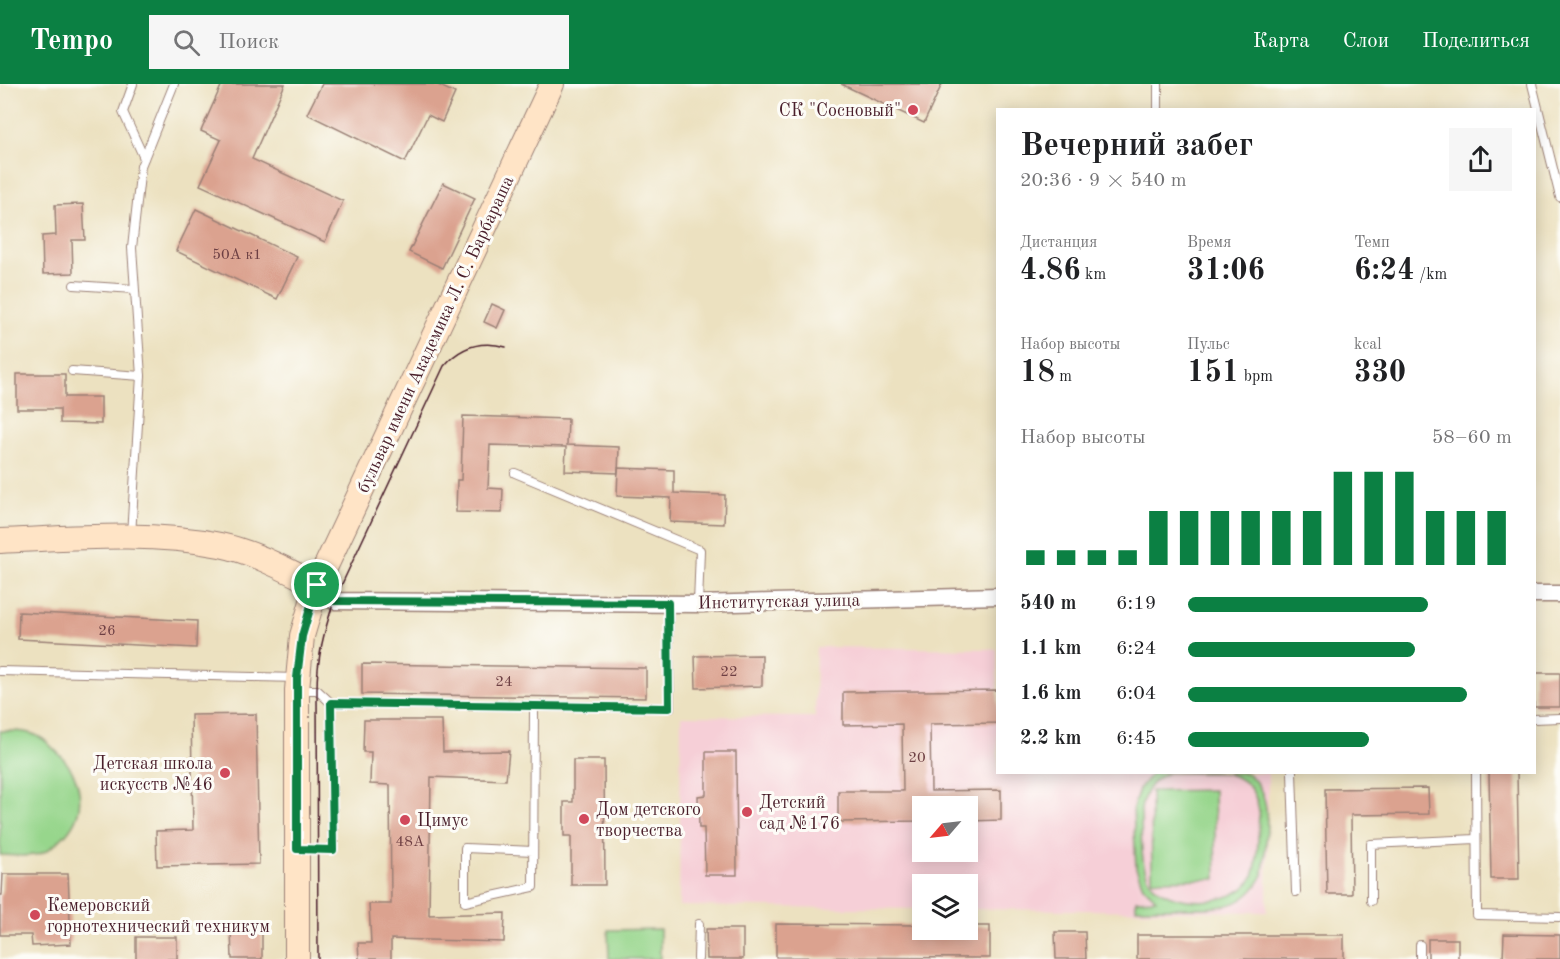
<!DOCTYPE html>
<html lang="ru">
<head>
<meta charset="utf-8">
<style>
	body { margin:0; font-family:"Old Standard TT",serif; background:#f6f6f6; color:#202124; height:100vh; display:flex; flex-direction:column; font-size:22px; white-space:nowrap }
	* { box-sizing:border-box; margin:0 }
	p { font-size:20px; color:#757577 }
	.icon { flex:none; width:33px; height:33px; fill:none; stroke:currentColor; stroke-width:2; stroke-linecap:round; stroke-linejoin:round }
	.map { position:relative; flex:1; overflow:hidden }
	.details { position:absolute; left:996px; top:24px; width:540px; height:666px; display:flex; flex-direction:column; background:#fff; border-radius:0px; box-shadow:0 3px 15px #0003 }
	.details>* { flex:none }
	.needle { width:39px; rotate:242deg }
	.fabs { position:absolute; left:912px; top:712px; display:grid; gap:12px }
	.fabs a { display:grid; place-items:center; width:66px; height:66px; border-radius:0px; background:#fff; box-shadow:0 3px 15px #0003; font-size:30px }
	.pin { position:absolute; display:grid; place-items:center; width:51px; height:51px; color:#fff; margin:-26px; border:3px solid #fff; border-radius:50%; box-shadow:0 2px 6px #0007 }
	.round { display:grid; place-items:center; flex:none; width:63px; height:63px; border-radius:0px; background:#f6f6f6 }
	.head { display:flex; align-items:center; justify-content:space-between; height:102px; padding:0 24px }
	h1 { font-size:33px; font-weight:600; line-height:45px }
	.stats { display:grid; grid-template-columns:repeat(3,1fr); gap:9px; height:102px; padding:6px 24px }
	.stats div { display:grid; align-content:center }
	.stats b { font-size:30px; font-weight:600 }
	.stats small { font-size:16px; font-weight:400 }
	.stats p { font-size:16px }
	.chart { height:168px; padding:12px 24px }
	.chart p { display:flex; justify-content:space-between }
	.chart svg { width:100%; height:108px; margin-top:6px; stroke:#0b8043; stroke-width:6 }
	ul { padding:0 24px; list-style:none; font-size:20px }
	li { display:grid; grid-template-columns:96px 72px 1fr; align-items:center; height:45px }
	li i { height:15px; border-radius:8px; background:#0b8043 }
	header { display:flex; align-items:center; gap:36px; box-sizing:border-box; height:84px; padding:0 30px; background:#0b8043; color:#fff }
	header strong { font-size:28px }
	nav { display:flex; gap:33px; margin-inline-start:auto; font-size:21px }
	.search { width:420px; height:54px; background:#f6f6f6; display:flex; align-items:center; gap:15px; box-sizing:border-box; padding:0 21px; border-radius:0px; color:#757577; font-size:22px }
	.map>svg:first-child { display:block }
</style>
</head>
<body>
<header>
<strong>Tempo</strong>
<div class="search"><svg class="icon" aria-label="search" viewBox="0 0 24 24"><circle cx="10" cy="10" r="6"/><path d="M15 15l6 6"/></svg>Поиск</div>
<nav><a>Карта</a><a>Слои</a><a>Поделиться</a></nav>
</header>
<div class="map">
<svg width="1560" height="875" viewBox="0 0 1560 875">
	<rect width="100%" height="100%" fill="#fdfcf7"/>
	<filter id="ink" filterUnits="userSpaceOnUse"><feTurbulence type="fractalNoise" baseFrequency=".0167" numOctaves="2"/><feDisplacementMap in="SourceGraphic" scale="12" xChannelSelector="R" yChannelSelector="G"/><feConvolveMatrix kernelMatrix="1 2 1 2 8 2 1 2 1" color-interpolation-filters="sRGB"/></filter>
	<filter id="wash" filterUnits="userSpaceOnUse"><feTurbulence type="fractalNoise" baseFrequency=".008" numOctaves="4" result="noise"/><feDisplacementMap in="SourceGraphic" scale="24" xChannelSelector="R" yChannelSelector="G"/><feGaussianBlur stdDeviation="1.35" result="paint"/><feColorMatrix in="noise" values="0 0 0 0 0 0 0 0 0 0 0 0 0 0 0 0 0 1.4 0 .05"/><feComposite in="paint" operator="in"/></filter>
	<g filter="url(#wash)">
		<rect width="100%" height="100%" fill="#ece1c0"/>
		<!-- built -->
		<path fill="#f6cfd7" fill-rule="evenodd" d="M816,563L997,565L998,688L1268,689L1267,828L968,825V801H922V825L679,822L681,632L815,633ZM922,723H968V768H922Z"/>
		<!-- green -->
		<g fill="#97d68c" stroke="#707a5c" stroke-width="1.5" fill-rule="evenodd">
			<path d="M0,647C14,647 28,646 41,654C46,656 50,662 55,666C83,692 90,728 61,755C55,761 49,766 42,769C31,774 12,771 0,771Z"/>
			<path d="M1152,689H1247C1277,712 1265,758 1263,791C1245,825 1221,824 1187,824C1170,824 1153,824 1136,824V816L1156,815L1143,802L1136,784L1133,724L1139,705ZM1169,689C1206,689 1253,678 1259,728C1258,743 1259,785 1251,796C1234,823 1168,824 1150,797C1139,780 1142,745 1141,725C1144,709 1152,694 1169,689Z"/>
			<path d="M1214,706L1216,795L1152,796L1151,707Z"/>
			<path d="M660,845V875H609L608,846Z"/>
		</g>
		<g id="blocks">
			<!-- building -->
			<g fill="#dba28f">
				<path d="M222,0H285L252,75L343,117L325,158L200,101L221,56L201,47Z"/>
				<path d="M322,0H436L455,9L442,38L428,31L405,78L307,30Z"/>
				<path d="M841,0H942L924,39Z"/>
				<path d="M443,99L475,114L442,184L409,168Z"/>
				<path d="M83,120L85,156H72L73,189L43,190L42,152L56,151L55,121Z"/>
				<path d="M196,125L297,173L277,215L176,167Z"/>
				<path d="M492,220L505,226L497,244L484,238Z"/>
				<path d="M17,290H65V313H101V340L60,339V325H17Z"/>
				<path d="M463,332L568,335L567,361L619,363L618,389L565,387L566,363L490,361L488,404L503,405L502,429L456,428L457,396H461Z"/>
				<path d="M618,384L674,386V409L725,411L724,440L670,438L671,414L617,412Z"/>
				<path d="M19,528L197,537L196,564L18,555Z"/>
				<path d="M762,571V602L696,604L695,572Z"/>
				<path d="M362,580L646,584V614L362,610Z"/>
				<rect x="1534" y="589" width="26" height="34"/>
				<path d="M998,606V639L930,640L931,707L1001,706V736L968,737V723H922V737L838,738V707H903L902,640L843,641V608Z"/>
				<path d="M256,630L259,780L157,782L156,747L193,746L191,631Z"/>
				<path d="M364,636H442L443,668L509,667L506,696L431,693L429,831L505,829L504,858L391,855V875H359L358,859H371L369,820H391L390,701L370,700L371,668H363Z"/>
				<path d="M706,668H736L737,791H705L704,744H699L698,712L706,711Z"/>
				<path d="M573,676H604L605,801H571V752H564V718H573Z"/>
				<path d="M1489,688H1517L1519,795H1491Z"/>
				<path d="M1428,704L1429,730L1351,731L1352,810H1327L1325,705Z"/>
				<path d="M3,790H68L71,860L32,862L31,851H0V811H2Z"/>
				<path d="M776,840L922,841V846H968V842H990V874L776,873Z"/>
				<path d="M262,844V875H232L231,845Z"/>
				<path d="M706,845H743V875H707Z"/>
				<path d="M1055,848H1085L1086,875H1056Z"/>
				<path d="M1504,850L1560,851V875H1503Z"/>
				<rect x="1137" y="851" width="207" height="24"/>
				<rect x="136" y="853" width="41" height="22"/>
				<rect x="1428" y="855" width="30" height="20"/>
			</g>
		</g>
	</g>
	<g filter="url(#ink)">
		<use href="#blocks" fill-opacity="0" stroke="#9b8076" stroke-width="1.5"/>
		<g fill="none" stroke-linecap="round" stroke-linejoin="round">
			<!-- lane casing -->
			<g stroke="#9b8076" stroke-width="10">
				<g id="lane">
					<path d="M133,0L123,28L144,74"/>
					<path d="M1532,0L1560,113"/>
					<path d="M1158,26V0"/>
					<path d="M74,201L134,205"/>
					<path d="M72,287L141,292"/>
					<path d="M515,389L700,466L698,520"/>
					<path d="M131,451L141,292L132,164L141,82L174,0"/>
					<path d="M0,587L297,594"/>
					<path d="M300,606H317L331,619L670,624L668,519"/>
					<path d="M1534,635L1560,634"/>
					<path d="M1292,688L1296,808"/>
					<path d="M1476,688L1477,831L1560,833"/>
					<path d="M300,765L333,766L331,619"/>
					<path d="M533,767L465,764V818L533,803L534,623"/>
					<path d="M1371,817V760L1476,755"/>
					<path d="M698,875L699,840"/>
					<path d="M1420,875V861"/>
				</g>
			</g>
			<!-- street casing -->
			<g stroke="#9b8076" stroke-width="19">
				<g id="street">
					<path d="M317,501L334,517L698,520L998,512"/>
					<path d="M1534,510H1560"/>
				</g>
			</g>
			<!-- secondary casing -->
			<g stroke="#9b8076" stroke-width="26">
				<g id="secondary">
					<path d="M0,457C73,454 147,447 220,461C254,468 286,486 317,501"/>
					<path d="M297,875V606L302,552L317,501L552,0"/>
				</g>
			</g>
			<!-- lane -->
			<use href="#lane" stroke="#fff" stroke-width="8"/>
			<!-- street -->
			<use href="#street" stroke="#fff" stroke-width="16"/>
			<!-- secondary -->
			<use href="#secondary" stroke="#ffe4c6" stroke-width="24"/>
			<!-- tram -->
			<path stroke="#4a1f2b" stroke-width="1.5" d="M318,875L317,606C317,573 324,548 334,517L444,282C460,263 481,256 506,263"/>
		</g>
	</g>
	<g fill="none" stroke-linecap="round" stroke-linejoin="round" filter="url(#ink)">
		<!-- route casing -->
		<g stroke="#fff" stroke-width="12">
			<path id="route" d="M317,501L334,517L668,519L669,624L331,619L333,766L297,765V594L302,552Z"/>
		</g>
		<!-- route -->
		<use href="#route" stroke="#0b8043" stroke-width="8"/>
	</g>
	<!-- markers -->
	<g fill="#d1495b" stroke="#fdfcf7" stroke-width="2">
		<circle cx="913" cy="26" r="6"/>
		<circle cx="225" cy="689" r="6"/>
		<circle cx="747" cy="728" r="6"/>
		<circle cx="584" cy="735" r="6"/>
		<circle cx="405" cy="736" r="6"/>
		<circle cx="35" cy="831" r="6"/>
	</g>
	<g text-anchor="middle" stroke-width="6" stroke-linejoin="round" paint-order="stroke">
		<!-- number labels -->
		<g font-size="15" fill="#6e4044">
			<text x="237" y="175">50А к1</text>
			<text x="107" y="551">26</text>
			<text x="729" y="592">22</text>
			<text x="504" y="602">24</text>
			<text x="917" y="678">20</text>
			<text x="410" y="762">48А</text>
		</g>
		<!-- poi labels -->
		<g font-size="18" fill="#4a1f2b" stroke="#fdfcf7" text-anchor="start">
			<text x="901" y="32" text-anchor="end">СК "Сосновый"</text>
			<text x="213" y="685" text-anchor="end">Детская школа<tspan x="213" dy="21">искусств №46</tspan></text>
			<text x="759" y="724">Детский<tspan x="759" dy="21">сад №176</tspan></text>
			<text x="596" y="731">Дом детского<tspan x="596" dy="21">творчества</tspan></text>
			<text x="417" y="742">Цимус</text>
			<text x="47" y="827">Кемеровский<tspan x="47" dy="21">горнотехнический техникум</tspan></text>
		</g>
		<!-- street labels -->
		<g font-size="18" fill="#4a1f2b" stroke="#fdfcf7">
			<text transform="translate(435 250) rotate(-65)" y="6">бульвар имени Академика Л. С. Барбараша</text>
			<text transform="translate(779 517) rotate(-1)" y="6">Институтская улица</text>
		</g>
	</g>
</svg>
<div class="fabs">
<a><svg class="needle" viewBox="-14 -14 28 28"><path d="M0-13l5 13h-10z" fill="#e53935"/><path d="M0 13l5-13h-10z" fill="#757577"/></svg></a>
<a><svg class="icon" aria-label="layers" viewBox="0 0 24 24"><path d="M12 4l9 5-9 5-9-5zM3 14l9 5 9-5"/></svg></a>
</div>
<div class="pin" style="left:317px;top:501px;background:#1e9e55"><svg class="icon" aria-label="arrive" viewBox="0 0 24 24"><path d="M6 21V4h12l-3 4 3 4H6"/></svg></div>
<section class="details">
<div class="head"><div><h1>Вечерний забег</h1><p>20:36 · 9 × 540 m</p></div><a class="round"><svg class="icon" aria-label="share" viewBox="0 0 24 24"><path d="M12 15V3M7 8l5-5 5 5M5 13v7h14v-7"/></svg></a></div>
<div class="stats">
<div><p>Дистанция</p><b>4.86<small> km</small></b></div>
<div><p>Время</p><b>31:06</b></div>
<div><p>Темп</p><b>6:24<small> /km</small></b></div>
</div>
<div class="stats">
<div><p>Набор высоты</p><b>18<small> m</small></b></div>
<div><p>Пульс</p><b>151<small> bpm</small></b></div>
<div><p>kcal</p><b>330</b></div>
</div>
<div class="chart"><p><span>Набор высоты</span>58–60 m</p>
<svg viewBox="0 0 160 44" preserveAspectRatio="none"><path d="M5 44V38M15 44V38M25 44V38M35 44V38M45 44V22M55 44V22M65 44V22M75 44V22M85 44V22M95 44V22M105 44V6M115 44V6M125 44V6M135 44V22M145 44V22M155 44V22"/></svg>
</div>
<ul>
<li><b>540 m</b>6:19<i style="width:74%"></i></li>
<li><b>1.1 km</b>6:24<i style="width:70%"></i></li>
<li><b>1.6 km</b>6:04<i style="width:86%"></i></li>
<li><b>2.2 km</b>6:45<i style="width:56%"></i></li>
</ul>
</section>
</div>
</body>
</html>
